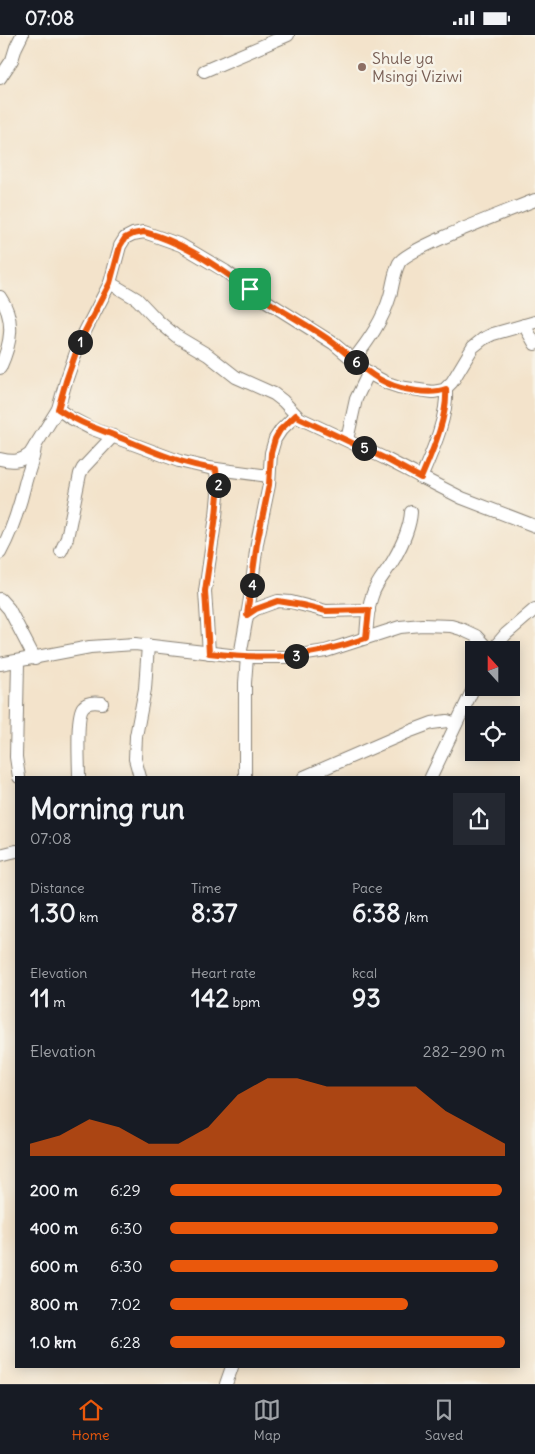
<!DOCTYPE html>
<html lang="en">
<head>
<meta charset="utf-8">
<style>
	body { margin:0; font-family:Delius,sans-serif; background:#242831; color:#f1f3f6; height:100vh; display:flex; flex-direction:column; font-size:19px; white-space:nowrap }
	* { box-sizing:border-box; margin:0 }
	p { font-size:16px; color:#9ea1a6 }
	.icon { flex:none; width:28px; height:28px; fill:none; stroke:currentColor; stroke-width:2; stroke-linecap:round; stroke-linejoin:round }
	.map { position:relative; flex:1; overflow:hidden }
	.details { position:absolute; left:15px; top:741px; width:505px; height:592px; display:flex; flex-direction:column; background:#171b24; border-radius:0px; box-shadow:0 2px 12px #0003 }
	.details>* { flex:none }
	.needle { width:32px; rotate:339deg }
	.controls { position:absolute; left:465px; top:606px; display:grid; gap:10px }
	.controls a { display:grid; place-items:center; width:55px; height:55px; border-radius:0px; background:#171b24; box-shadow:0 2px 12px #0003; font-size:25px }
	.pin { position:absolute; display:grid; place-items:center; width:42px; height:42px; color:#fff; margin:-21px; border-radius:10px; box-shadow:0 2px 8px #0006 }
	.km { position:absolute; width:25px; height:25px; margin:-12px; border-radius:50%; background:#222; color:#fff; font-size:14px; line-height:25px; text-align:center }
	.round { display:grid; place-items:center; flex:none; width:52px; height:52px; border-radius:0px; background:#242831 }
	.head { display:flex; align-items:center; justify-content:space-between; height:85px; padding:0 15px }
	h1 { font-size:28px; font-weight:700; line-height:38px }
	.figures { display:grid; grid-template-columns:repeat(3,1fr); gap:8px; height:85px; padding:5px 15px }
	.figures div { display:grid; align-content:center }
	.figures b { font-size:25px; font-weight:700 }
	.figures small { font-size:14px; font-weight:400 }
	.figures p { font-size:14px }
	.chart { height:140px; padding:10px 15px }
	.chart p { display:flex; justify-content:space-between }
	.chart svg { width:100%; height:90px; margin-top:5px; fill:#ea580c; opacity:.7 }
	ul { padding:0 15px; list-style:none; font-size:16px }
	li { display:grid; grid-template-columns:80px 60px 1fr; align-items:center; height:38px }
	li i { height:12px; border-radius:6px; background:#ea580c }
	.status { display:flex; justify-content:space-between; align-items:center; height:35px; padding:0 25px; background:#171b24; direction:ltr }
	.status svg { height:14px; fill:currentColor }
	.tab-bar { display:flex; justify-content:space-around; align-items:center; height:70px; border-top:1px solid #363941; background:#171b24; font-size:14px; color:#9ea1a6 }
	.tab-bar a { display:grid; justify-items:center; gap:2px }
	.tab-bar .current { color:#ea580c }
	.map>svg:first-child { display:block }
</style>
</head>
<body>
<div class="status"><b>07:08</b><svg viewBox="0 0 49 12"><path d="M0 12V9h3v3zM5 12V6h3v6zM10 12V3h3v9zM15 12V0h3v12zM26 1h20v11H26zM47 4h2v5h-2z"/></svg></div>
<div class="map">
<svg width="535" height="1349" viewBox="0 0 535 1349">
	<rect width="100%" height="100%" fill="#f7f3e8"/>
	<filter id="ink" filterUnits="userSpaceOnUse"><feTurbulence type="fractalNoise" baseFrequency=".02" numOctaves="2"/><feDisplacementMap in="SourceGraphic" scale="10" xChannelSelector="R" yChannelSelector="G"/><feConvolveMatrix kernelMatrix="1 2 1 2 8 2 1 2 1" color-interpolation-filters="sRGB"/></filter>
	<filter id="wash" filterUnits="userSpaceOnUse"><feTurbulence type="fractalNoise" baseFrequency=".0096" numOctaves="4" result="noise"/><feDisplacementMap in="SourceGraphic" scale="20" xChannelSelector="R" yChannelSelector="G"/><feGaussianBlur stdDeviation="1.12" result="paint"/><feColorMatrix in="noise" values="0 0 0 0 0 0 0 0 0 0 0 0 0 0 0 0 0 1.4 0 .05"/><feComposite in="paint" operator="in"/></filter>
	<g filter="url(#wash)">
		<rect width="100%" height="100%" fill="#f3e3cb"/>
	</g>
	<g filter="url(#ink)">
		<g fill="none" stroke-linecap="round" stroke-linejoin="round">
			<!-- minor casing -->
			<g stroke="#888074" stroke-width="14">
				<g id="minor">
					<path d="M204,36L288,0"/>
					<path d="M0,43L12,25L16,12L22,0"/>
					<path d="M110,248L137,264L157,285L176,301L208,320L236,342L274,359L283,366L299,383L384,423L462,463L535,491"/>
					<path d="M0,262C16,285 11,309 0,333"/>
					<path d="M524,290L535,309"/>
					<path d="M354,324C369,305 383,285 390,261C393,250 394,238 399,228C407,213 514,174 535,165"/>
					<path d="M58,374L69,382L90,393L179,426L209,433L269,441"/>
					<path d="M347,405L356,364L369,337"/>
					<path d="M0,424C12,427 20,427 30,419L58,374L66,346L80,306L110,248L120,211L125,203L133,199L144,197L181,210L225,236L263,264L333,308L370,339L387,348L399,352L433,357L444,355L452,347L473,312L483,304L493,299L535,287"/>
					<path d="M421,443C432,417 448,382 446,354"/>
					<path d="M61,516L67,503L80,439L83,433L113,401"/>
					<path d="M0,518C12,496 19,474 25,449C28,436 34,425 35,411"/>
					<path d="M0,564L9,574L35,624"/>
					<path d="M247,580L256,574L278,566L291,567L326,576L369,575"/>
					<path d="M366,603C367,589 367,574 372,561C376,547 387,537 394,524C402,510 410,493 411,477"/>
					<path d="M492,615L506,599L535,574"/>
					<path d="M209,618L205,556L216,481L218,459L216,434"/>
					<path d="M240,621L250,564L257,508L269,450L271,418L275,404L281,395L296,380"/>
					<path d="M18,627L16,722L19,742"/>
					<path d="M0,629L90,612L135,609L247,622H287L326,616L400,592L422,590L451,591L461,594L476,601L489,615"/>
					<path d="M79,742C79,730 76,680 83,672C87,667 96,667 102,668"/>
					<path d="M140,742L135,724L136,701L145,654L148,610"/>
					<path d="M245,742V648L247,622"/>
					<path d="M304,742L408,697L432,688L447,686L456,689"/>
					<path d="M431,742L474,652"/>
					<path d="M0,820L16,816"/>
					<path d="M226,1349L232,1332"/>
				</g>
			</g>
			<!-- minor -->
			<use href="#minor" stroke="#fff" stroke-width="12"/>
		</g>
	</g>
	<g fill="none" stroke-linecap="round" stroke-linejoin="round" filter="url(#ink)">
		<!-- route casing -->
		<g stroke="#fff" stroke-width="10">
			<path id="route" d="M144,197C191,209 224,238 264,264C286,279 310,291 332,307C350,320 366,339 387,348C401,355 432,360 446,354C448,382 432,417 421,443L384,423L299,383L296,380L280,395L275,404L271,418L269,450L257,508L247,580L256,574L278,566L302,570L326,576L369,575L366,603C310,623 268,625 209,618L205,556L216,481L218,459L216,434C183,430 152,416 121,403C99,394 78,388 58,374L66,346L80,306L110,248L120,211L125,203L133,199Z"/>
		</g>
		<!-- route -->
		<use href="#route" stroke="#ea580c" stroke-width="6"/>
	</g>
	<!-- markers -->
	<circle fill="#8d6e63" stroke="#f7f3e8" stroke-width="2" cx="362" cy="32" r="5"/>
	<g text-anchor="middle" stroke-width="5" stroke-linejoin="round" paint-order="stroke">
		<!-- education labels -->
		<g font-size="16" fill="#785e54" stroke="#f7f3e8" text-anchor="start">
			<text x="372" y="29">Shule ya<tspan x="372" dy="18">Msingi Viziwi</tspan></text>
		</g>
	</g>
</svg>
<div class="controls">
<a><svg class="needle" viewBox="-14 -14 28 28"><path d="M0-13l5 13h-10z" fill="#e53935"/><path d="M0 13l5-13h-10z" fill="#9ea1a6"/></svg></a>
<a><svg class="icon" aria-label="locate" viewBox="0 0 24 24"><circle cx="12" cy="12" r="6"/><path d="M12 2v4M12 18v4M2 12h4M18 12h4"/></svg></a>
</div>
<div class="pin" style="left:250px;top:254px;background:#1e9e55"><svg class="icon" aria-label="arrive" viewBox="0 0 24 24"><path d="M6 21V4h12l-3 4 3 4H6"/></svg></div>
<b class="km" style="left:80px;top:307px">1</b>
<b class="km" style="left:218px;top:450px">2</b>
<b class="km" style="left:296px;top:621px">3</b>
<b class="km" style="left:252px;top:550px">4</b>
<b class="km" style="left:364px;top:413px">5</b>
<b class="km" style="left:356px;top:327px">6</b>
<section class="details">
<div class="head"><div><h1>Morning run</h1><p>07:08</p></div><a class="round"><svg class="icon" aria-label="share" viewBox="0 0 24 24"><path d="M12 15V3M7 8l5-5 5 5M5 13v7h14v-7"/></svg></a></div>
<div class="figures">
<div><p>Distance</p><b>1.30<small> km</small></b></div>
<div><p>Time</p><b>8:37</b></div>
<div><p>Pace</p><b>6:38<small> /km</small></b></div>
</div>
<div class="figures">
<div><p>Elevation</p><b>11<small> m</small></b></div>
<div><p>Heart rate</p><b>142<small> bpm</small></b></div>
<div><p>kcal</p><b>93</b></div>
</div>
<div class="chart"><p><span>Elevation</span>282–290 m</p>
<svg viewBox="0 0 160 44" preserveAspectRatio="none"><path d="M0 44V38L10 34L20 26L30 30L40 38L50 38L60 30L70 14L80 6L90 6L100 10L110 10L120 10L130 10L140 22L150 30L160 38V44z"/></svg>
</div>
<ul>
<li><b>200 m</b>6:29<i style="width:99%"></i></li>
<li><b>400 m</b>6:30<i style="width:98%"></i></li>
<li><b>600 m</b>6:30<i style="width:98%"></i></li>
<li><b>800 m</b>7:02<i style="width:71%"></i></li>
<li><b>1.0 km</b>6:28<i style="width:100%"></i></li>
</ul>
</section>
</div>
<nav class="tab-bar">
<a class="current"><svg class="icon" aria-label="home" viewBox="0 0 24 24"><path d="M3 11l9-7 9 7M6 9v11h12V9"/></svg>Home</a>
<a><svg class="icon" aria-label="map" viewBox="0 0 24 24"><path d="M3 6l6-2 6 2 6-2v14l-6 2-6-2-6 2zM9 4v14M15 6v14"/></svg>Map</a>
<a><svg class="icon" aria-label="saved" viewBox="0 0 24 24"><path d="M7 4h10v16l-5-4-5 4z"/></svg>Saved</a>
</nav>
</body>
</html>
